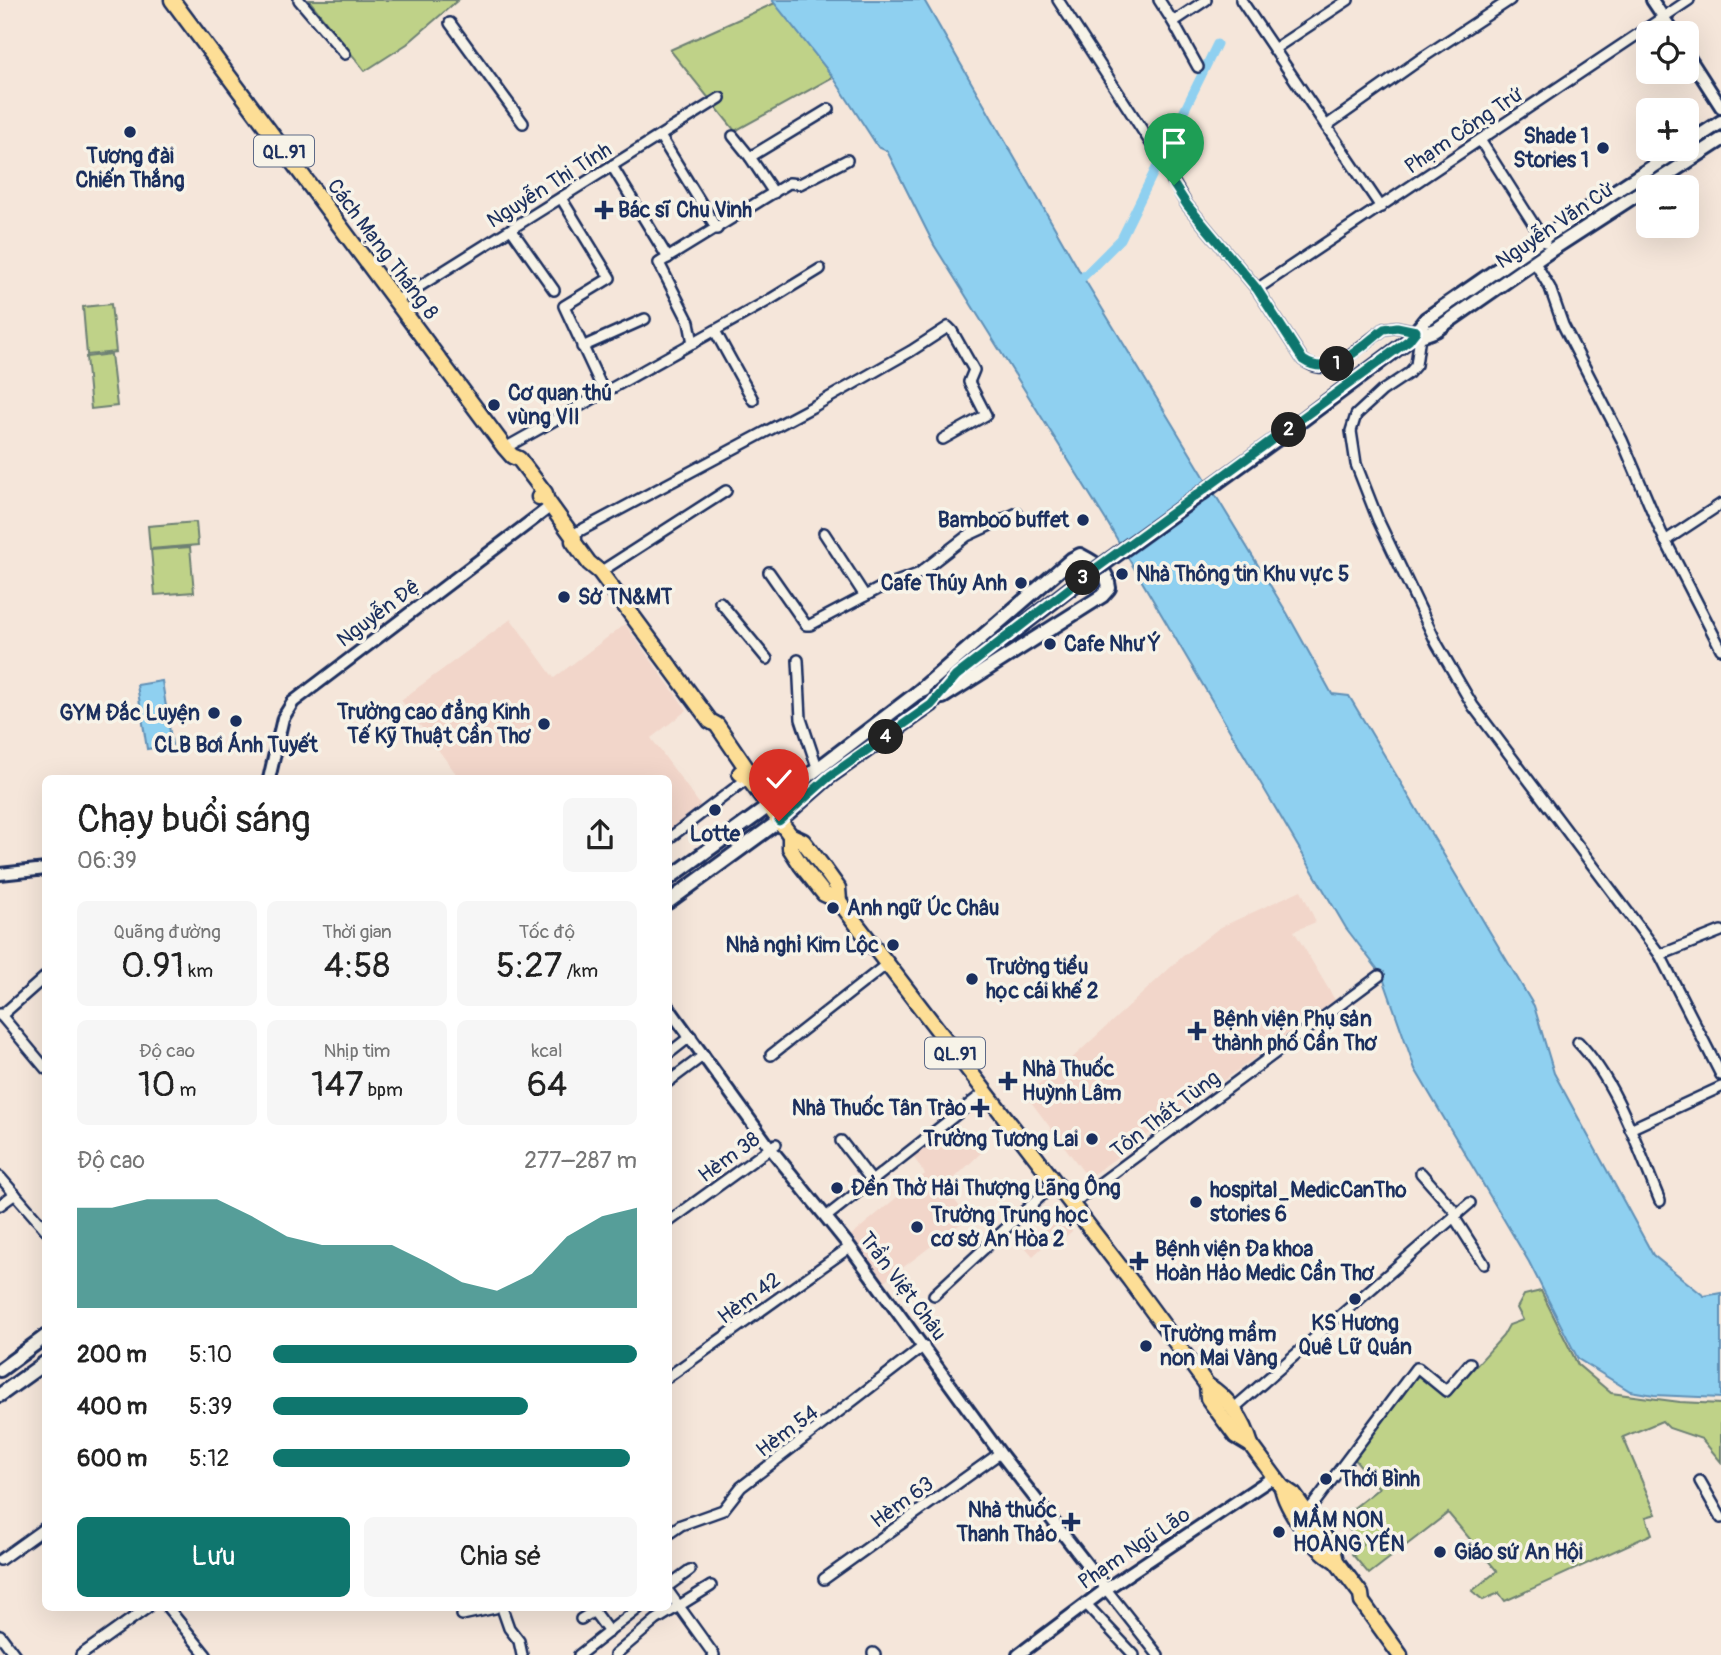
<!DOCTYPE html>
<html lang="vi">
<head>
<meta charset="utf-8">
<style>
	body { margin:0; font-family:Pangolin,sans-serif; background:#f6f6f6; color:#222; height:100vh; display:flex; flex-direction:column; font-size:26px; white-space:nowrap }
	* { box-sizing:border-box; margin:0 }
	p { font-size:23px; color:#767676 }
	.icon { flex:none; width:38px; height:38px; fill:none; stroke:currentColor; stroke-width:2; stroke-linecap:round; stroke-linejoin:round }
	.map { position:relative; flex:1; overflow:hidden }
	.sheet { position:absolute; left:42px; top:775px; width:630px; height:836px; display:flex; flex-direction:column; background:#fff; border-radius:10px; box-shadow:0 7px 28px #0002 }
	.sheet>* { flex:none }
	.controls { position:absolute; left:1636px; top:21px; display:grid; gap:14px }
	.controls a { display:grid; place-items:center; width:63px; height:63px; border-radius:10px; background:#fff; box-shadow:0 7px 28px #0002; font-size:35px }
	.pin { position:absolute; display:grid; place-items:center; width:60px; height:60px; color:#fff; margin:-72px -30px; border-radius:50% 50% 50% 0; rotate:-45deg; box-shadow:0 0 7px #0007 }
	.pin .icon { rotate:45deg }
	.km { position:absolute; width:35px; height:35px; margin:-18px; border-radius:50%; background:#222; color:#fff; font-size:19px; line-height:35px; text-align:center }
	.round { display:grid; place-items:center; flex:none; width:74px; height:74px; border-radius:10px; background:#f6f6f6 }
	.head { display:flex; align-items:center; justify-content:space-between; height:119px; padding:0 35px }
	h1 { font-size:38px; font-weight:600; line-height:52px }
	.metrics { display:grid; grid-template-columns:repeat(3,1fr); gap:10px; height:119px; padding:7px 35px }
	.metrics div { display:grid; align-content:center; border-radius:10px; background:#f6f6f6; text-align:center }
	.metrics b { font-size:35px; font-weight:600 }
	.metrics small { font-size:19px; font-weight:400 }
	.metrics p { font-size:19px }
	.chart { height:196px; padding:14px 35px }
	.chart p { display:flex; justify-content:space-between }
	.chart svg { width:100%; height:126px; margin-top:7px; fill:#0f766e; opacity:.7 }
	.primary-button { display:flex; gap:14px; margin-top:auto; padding:14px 35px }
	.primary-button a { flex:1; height:80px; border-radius:10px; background:#0f766e; color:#fff; font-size:28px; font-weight:600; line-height:80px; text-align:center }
	.primary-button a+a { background:#f6f6f6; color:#222 }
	ul { padding:0 35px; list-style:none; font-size:23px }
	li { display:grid; grid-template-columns:112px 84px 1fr; align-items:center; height:52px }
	li i { height:18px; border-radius:9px; background:#0f766e }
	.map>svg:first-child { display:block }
</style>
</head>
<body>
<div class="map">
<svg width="1721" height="1655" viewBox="0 0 1721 1655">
	<rect width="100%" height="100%" fill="#f5e6da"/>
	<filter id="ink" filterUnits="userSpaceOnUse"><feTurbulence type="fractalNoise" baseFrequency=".0143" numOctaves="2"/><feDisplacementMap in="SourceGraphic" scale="14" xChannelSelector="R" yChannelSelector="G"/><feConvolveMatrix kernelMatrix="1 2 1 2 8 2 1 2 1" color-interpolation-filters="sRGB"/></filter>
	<g filter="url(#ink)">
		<!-- built -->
		<g fill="#f2d6ca">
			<path d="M511,619L554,678L625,624L687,710L651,738L704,810L669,837L668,779H460L401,700Z"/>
			<path d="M1301,890L1316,922L1294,931L1335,1000L1088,1178L1025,1094L1068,1062L1183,956L1219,928Z"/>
			<path d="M956,1123L982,1152L945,1187L968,1218L884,1282L849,1237L925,1174L912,1155Z"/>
			<path d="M1060,1213L1072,1226V1231L1055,1247L1048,1242L1033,1256L1024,1246Z"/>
		</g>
		<!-- green -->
		<g fill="#bfd288" stroke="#6d8073" stroke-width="2">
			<path d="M309,0H458L407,44L365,71Z"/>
			<path d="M775,3L833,77L735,131L670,50Z"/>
			<path d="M111,304L116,352L87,355L83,307Z"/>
			<path d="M111,354L117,406L91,409L86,357Z"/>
			<path d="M196,522L198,545L150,549L148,526Z"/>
			<path d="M190,547L194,592L155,595L151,550Z"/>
			<path d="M1541,1291L1578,1365L1611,1393L1680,1402L1721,1404V1462L1702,1439L1669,1428L1662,1421L1623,1437L1656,1514L1646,1517L1652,1534L1505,1601L1499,1593L1483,1600L1472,1591L1497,1571L1448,1513L1369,1574L1352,1554L1362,1544L1340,1519L1379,1488L1353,1457L1417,1372L1449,1396L1503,1336L1509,1325L1523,1320L1517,1308L1524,1295Z"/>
		</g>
		<!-- water -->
		<g fill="#8fd0f0" stroke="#6190b6" stroke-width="2">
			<path d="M772,0H924L1083,277L1287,613L1332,694L1349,696L1534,1006L1554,1073L1653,1255L1704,1296L1721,1293V1398L1654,1395L1630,1391L1578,1359L1529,1262L1415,1069L1382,975L1346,928L1107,522L934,245L887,151L878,147L833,77Z"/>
			<path d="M162,681L172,745L147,749L137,685Z"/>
		</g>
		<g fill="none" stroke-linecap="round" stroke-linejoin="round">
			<!-- canal -->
			<path stroke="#8fd0f0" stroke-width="9" d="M1083,277L1121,239L1217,44"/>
			<!-- minor casing -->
			<g stroke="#1b2f5e" stroke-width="14">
				<g id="minor">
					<path d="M299,0L345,54"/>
					<path d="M1058,0L1152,145L1187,205L1257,289L1303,360C1315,369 1324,369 1338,364L1384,329L1397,327L1416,331"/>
					<path d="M1159,0L1173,22L1206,0"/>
					<path d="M1241,0L1274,49"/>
					<path d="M1348,0L1274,49L1381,207"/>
					<path d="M1173,22L1198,67"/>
					<path d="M450,23L523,123"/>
					<path d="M1326,126L1425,56L1510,0"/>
					<path d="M660,136L717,229"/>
					<path d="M733,136L750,157"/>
					<path d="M1480,140L1545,242"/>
					<path d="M612,166L668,258"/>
					<path d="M774,193L750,157L829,109"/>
					<path d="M561,198L610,278L564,306L604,392"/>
					<path d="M511,229L554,290"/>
					<path d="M1534,261L1550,288L1563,325L1622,440L1661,532L1721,649"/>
					<path d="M1257,289L1689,0"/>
					<path d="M396,301L720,98"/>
					<path d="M715,331L753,400"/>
					<path d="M1420,336L1416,365L1409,373L1382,391L1356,415L1351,431L1356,464L1378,520L1437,644L1473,706L1660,955L1721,931"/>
					<path d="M693,343L689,322L659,263L789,183L800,184L847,160"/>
					<path d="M582,347L645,319"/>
					<path d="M505,448L771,299L820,269"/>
					<path d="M824,533L865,596"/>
					<path d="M572,535L816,405L911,351L948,327L952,331L974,370L969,382L986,415L943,439"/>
					<path d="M1665,541L1721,504"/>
					<path d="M600,572L726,491"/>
					<path d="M769,572L806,625H810L882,587L918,574L967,536L1017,513"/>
					<path d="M720,602L767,659"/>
					<path d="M798,660L801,719L817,767"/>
					<path d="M668,839L748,778"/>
					<path d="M1660,955L1721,1075"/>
					<path d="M0,1014L46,1069"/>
					<path d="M1,1016L46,976"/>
					<path d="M1578,1042C1617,1082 1638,1149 1660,1201"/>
					<path d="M668,1054L691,1036"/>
					<path d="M771,1055L887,964"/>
					<path d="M668,1082L704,1055"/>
					<path d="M1630,1129L1721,1087"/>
					<path d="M841,1141L872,1181"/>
					<path d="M1421,1173L1457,1214"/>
					<path d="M0,1177L46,1230"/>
					<path d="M1072,1204L1379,976"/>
					<path d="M0,1205L15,1194"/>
					<path d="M826,1217L985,1092"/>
					<path d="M1454,1217L1484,1264"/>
					<path d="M668,1222L776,1144"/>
					<path d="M934,1295L1055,1183"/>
					<path d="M668,1377L850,1247"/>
					<path d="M1233,1409L1470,1203"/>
					<path d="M1700,1481L1721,1518"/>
					<path d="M1307,1513L1416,1368H1418L1446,1391L1470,1363"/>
					<path d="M668,1534L681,1525L723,1510L741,1487L924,1346"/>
					<path d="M0,1560L46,1527"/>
					<path d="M824,1579L1000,1453"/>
					<path d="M668,1586L690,1570"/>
					<path d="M1106,1589L1158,1655"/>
					<path d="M668,1591L714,1655"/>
					<path d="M1086,1604L1134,1655"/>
					<path d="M168,1608L206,1655"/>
					<path d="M502,1608L509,1628L519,1641L522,1655"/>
					<path d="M462,1615L495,1608"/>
					<path d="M581,1619L591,1613H595L609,1632"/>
					<path d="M0,1635L15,1655"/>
					<path d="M873,1653L875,1655"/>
					<path d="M81,1655L147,1608"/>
					<path d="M579,1655L639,1608"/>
					<path d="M615,1655L656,1620L711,1586"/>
				</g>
			</g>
			<!-- tertiary casing -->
			<g stroke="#1b2f5e" stroke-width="16">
				<g id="tertiary">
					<path d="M1652,0L1674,33"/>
					<path d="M1687,54L1721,107"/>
					<path d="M269,779L283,718L293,702L551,506"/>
					<path d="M0,874L46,869"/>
					<path d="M668,1007L771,1149L850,1247L1000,1453L1106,1589"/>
					<path d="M1018,1655L1106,1589L1275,1476"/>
				</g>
			</g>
			<!-- secondary casing -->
			<g stroke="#1b2f5e" stroke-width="18">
				<g id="secondary">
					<path d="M1687,144L1721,122"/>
					<path d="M1409,340L1436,330L1551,250L1721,140"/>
					<path d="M1277,439L1409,340L1426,319L1543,238L1680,149"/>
					<path d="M917,693L1072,559L1080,555C1097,564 1107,569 1109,588L1102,596L943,697"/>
					<path d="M668,879L769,806L917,693L924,690"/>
					<path d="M668,902L779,821L829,777L931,705L956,676L1080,581"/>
					<path d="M0,1370L46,1336"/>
					<path d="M0,1395L46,1362"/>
				</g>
			</g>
			<!-- trunk casing -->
			<g stroke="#1b2f5e" stroke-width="19">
				<g id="trunk">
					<path d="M172,0L505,448L512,456L519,459L545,493L546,499"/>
					<path d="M539,497L546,499L551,506L574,538L573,541L589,563L600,572L710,721L717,725L747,769L748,778"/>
					<path d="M740,773L748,778L790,835L803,841L823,867L838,888L839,901"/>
					<path d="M790,835V848L801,865L824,894L839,901L858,926L1130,1280L1207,1385C1229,1398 1244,1421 1251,1445"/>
					<path d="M1207,1385L1208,1398L1236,1436L1251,1445L1282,1487L1294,1495L1333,1549L1336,1561L1361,1594L1362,1602L1400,1655"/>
					<path d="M1282,1487C1286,1509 1316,1551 1336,1561"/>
				</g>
			</g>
			<!-- minor -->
			<use href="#minor" stroke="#f7f3e8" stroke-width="9"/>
			<!-- tertiary -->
			<use href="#tertiary" stroke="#f7f3e8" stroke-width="10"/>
			<!-- secondary -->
			<use href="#secondary" stroke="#f7f3e8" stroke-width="12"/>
			<!-- trunk -->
			<use href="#trunk" stroke="#fdde96" stroke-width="14"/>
			<!-- secondary-bridge casing -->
			<g stroke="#1b2f5e" stroke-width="18" stroke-linecap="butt">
				<path id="secondary-bridge" d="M1080,581L1277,439"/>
			</g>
			<!-- secondary-bridge -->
			<use href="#secondary-bridge" stroke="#f7f3e8" stroke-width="12"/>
		</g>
	</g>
	<g fill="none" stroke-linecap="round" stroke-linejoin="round" filter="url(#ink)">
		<!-- route casing -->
		<g stroke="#fff" stroke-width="14">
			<path id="route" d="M779,821L830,776L931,705L956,676L1080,580L1409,340L1416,331L1397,327L1384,329C1361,346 1332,380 1303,360L1257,289L1187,205L1174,185"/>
		</g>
		<!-- route -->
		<use href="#route" stroke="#0f766e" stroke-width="9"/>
	</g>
	<!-- markers -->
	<g fill="#1b2f5e" stroke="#f7f3e8" stroke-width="2.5">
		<circle cx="130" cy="132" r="7"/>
		<circle cx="1603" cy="148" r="7"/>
		<path d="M600.5 199.5h7v7h7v7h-7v7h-7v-7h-7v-7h7z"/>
		<circle cx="494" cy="405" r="7"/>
		<circle cx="1083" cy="520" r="7"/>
		<circle cx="1122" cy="574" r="7"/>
		<circle cx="1021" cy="583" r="7"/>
		<circle cx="564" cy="597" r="7"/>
		<circle cx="1050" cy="644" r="7"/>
		<circle cx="214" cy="713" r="7"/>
		<circle cx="236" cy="721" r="7"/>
		<circle cx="544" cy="724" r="7"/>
		<circle cx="715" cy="810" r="7"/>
		<circle cx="833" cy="908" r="7"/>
		<circle cx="893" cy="945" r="7"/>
		<circle cx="972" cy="979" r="7"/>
		<path d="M1193.5 1020.5h7v7h7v7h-7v7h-7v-7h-7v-7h7z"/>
		<path d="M1004.5 1070.5h7v7h7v7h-7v7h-7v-7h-7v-7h7z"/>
		<path d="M976.5 1097.5h7v7h7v7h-7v7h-7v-7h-7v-7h7z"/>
		<circle cx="1092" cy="1139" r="7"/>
		<circle cx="837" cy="1188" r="7"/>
		<circle cx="1196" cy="1202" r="7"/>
		<circle cx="917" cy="1227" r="7"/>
		<path d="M1135.5 1250.5h7v7h7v7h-7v7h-7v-7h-7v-7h7z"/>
		<circle cx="1355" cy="1299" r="7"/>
		<circle cx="1146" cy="1346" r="7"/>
		<circle cx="1326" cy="1479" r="7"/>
		<path d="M1067.5 1511.5h7v7h7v7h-7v7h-7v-7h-7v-7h7z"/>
		<circle cx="1279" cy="1532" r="7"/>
		<circle cx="1440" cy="1552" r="7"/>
	</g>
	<g text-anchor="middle" stroke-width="7" stroke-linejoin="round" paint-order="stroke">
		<!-- shield labels -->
		<g fill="#f7f3e8" stroke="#5d6a87" stroke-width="2">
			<rect x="254" y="135.5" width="60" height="31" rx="5"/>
			<rect x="925" y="1037.5" width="60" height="31" rx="5"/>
		</g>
		<g font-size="19" font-weight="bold" fill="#1b2f5e">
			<text x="284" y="158">QL.91</text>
			<text x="955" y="1060">QL.91</text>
		</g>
		<!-- street labels -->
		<g font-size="21" fill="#1b2f5e" stroke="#f7f3e8">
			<text transform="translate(1464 130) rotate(-34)" y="7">Phạm Công Trứ</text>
			<text transform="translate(549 185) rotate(-32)" y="7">Nguyễn Thị Tính</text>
			<text transform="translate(1555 225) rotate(-34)" y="7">Nguyễn Văn Cừ</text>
			<text transform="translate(383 249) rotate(53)" y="7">Cách Mạng Tháng 8</text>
			<text transform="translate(378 613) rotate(-37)" y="7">Nguyễn Đệ</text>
			<text transform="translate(1165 1114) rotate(-37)" y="7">Tôn Thất Tùng</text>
			<text transform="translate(729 1157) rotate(-36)" y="7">Hèm 38</text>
			<text transform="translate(903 1286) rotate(53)" y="7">Trần Việt Châu</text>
			<text transform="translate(749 1298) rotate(-36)" y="7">Hèm 42</text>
			<text transform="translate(787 1431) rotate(-37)" y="7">Hèm 54</text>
			<text transform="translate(902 1502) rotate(-36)" y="7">Hèm 63</text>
			<text transform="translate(1134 1548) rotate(-34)" y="7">Phạm Ngũ Lão</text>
		</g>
		<!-- poi labels -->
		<g font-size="21" font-weight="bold" fill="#1b2f5e" stroke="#f7f3e8" text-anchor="start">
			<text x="1589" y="143" text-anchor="end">Shade 1<tspan x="1589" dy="24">Stories 1</tspan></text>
			<text x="130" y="163" text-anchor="middle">Tượng đài<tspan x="130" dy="24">Chiến Thắng</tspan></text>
			<text x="618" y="217">Bác sĩ Chu Vinh</text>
			<text x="508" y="400">Cơ quan thú<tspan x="508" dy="24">vùng VII</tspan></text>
			<text x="1069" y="527" text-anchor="end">Bamboo buffet</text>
			<text x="1136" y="581">Nhà Thông tin Khu vực 5</text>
			<text x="1007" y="590" text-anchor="end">Cafe Thúy Anh</text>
			<text x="578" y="604">Sở TN&amp;MT</text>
			<text x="1064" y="651">Cafe Như Ý</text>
			<text x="530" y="719" text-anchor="end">Trường cao đẳng Kinh<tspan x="530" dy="24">Tế Kỹ Thuật Cần Thơ</tspan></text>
			<text x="200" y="720" text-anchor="end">GYM Đắc Luyện</text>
			<text x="236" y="752" text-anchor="middle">CLB Bơi Ánh Tuyết</text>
			<text x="715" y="841" text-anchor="middle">Lotte</text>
			<text x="847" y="915">Anh ngữ Úc Châu</text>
			<text x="879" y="952" text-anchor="end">Nhà nghỉ Kim Lộc</text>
			<text x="986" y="974">Trường tiểu<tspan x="986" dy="24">học cái khế 2</tspan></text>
			<text x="1213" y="1026">Bệnh viện Phụ sản<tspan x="1213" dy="24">thành phố Cần Thơ</tspan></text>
			<text x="1022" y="1076">Nhà Thuốc<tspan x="1022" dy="24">Huỳnh Lâm</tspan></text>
			<text x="966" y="1115" text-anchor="end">Nhà Thuốc Tân Trào</text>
			<text x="1078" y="1146" text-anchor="end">Trường Tương Lai</text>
			<text x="851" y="1195">Đền Thờ Hải Thượng Lãng Ông</text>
			<text x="1210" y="1197">hospital_MedicCanTho<tspan x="1210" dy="24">stories 6</tspan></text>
			<text x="931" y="1222">Trường Trung học<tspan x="931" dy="24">cơ sở An Hòa 2</tspan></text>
			<text x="1155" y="1256">Bệnh viện Đa khoa<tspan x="1155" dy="24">Hoàn Hảo Medic Cần Thơ</tspan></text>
			<text x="1355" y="1330" text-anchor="middle">KS Hương<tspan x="1355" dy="24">Quê Lữ Quán</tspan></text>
			<text x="1160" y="1341">Trường mầm<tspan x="1160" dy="24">non Mai Vàng</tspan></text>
			<text x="1340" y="1486">Thới Bình</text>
			<text x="1057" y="1517" text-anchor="end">Nhà thuốc<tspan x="1057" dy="24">Thanh Thảo</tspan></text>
			<text x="1293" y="1527">MẦM NON<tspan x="1293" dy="24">HOÀNG YẾN</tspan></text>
			<text x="1454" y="1559">Giáo sứ An Hội</text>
		</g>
	</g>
</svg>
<div class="controls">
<a><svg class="icon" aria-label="locate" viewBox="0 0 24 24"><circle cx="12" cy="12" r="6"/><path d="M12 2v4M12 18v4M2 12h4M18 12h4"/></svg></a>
<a>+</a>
<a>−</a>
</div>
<div class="pin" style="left:1174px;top:185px;background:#1e9e55"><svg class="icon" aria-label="arrive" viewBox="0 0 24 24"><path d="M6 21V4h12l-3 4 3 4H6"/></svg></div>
<div class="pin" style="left:779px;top:821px;background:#d93025"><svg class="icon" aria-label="check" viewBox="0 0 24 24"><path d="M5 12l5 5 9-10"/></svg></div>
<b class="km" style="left:1337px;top:364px">1</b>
<b class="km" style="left:1289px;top:430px">2</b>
<b class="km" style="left:1083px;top:578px">3</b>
<b class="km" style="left:886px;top:737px">4</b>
<section class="sheet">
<div class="head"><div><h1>Chạy buổi sáng</h1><p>06:39</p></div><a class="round"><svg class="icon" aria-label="share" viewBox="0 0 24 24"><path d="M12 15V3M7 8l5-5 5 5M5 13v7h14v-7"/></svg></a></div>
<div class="metrics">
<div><p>Quãng đường</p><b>0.91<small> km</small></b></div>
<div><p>Thời gian</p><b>4:58</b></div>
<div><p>Tốc độ</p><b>5:27<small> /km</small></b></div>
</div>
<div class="metrics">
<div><p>Độ cao</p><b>10<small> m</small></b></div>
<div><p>Nhịp tim</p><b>147<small> bpm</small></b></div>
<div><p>kcal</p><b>64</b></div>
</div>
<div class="chart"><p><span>Độ cao</span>277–287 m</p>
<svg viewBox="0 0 160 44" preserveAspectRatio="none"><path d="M0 44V9L10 9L20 6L30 6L40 6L50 12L60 19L70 22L80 22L90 22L100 28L110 35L120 38L130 32L140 19L150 12L160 9V44z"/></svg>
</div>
<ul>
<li><b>200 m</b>5:10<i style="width:100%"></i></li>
<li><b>400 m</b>5:39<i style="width:70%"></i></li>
<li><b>600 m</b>5:12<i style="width:98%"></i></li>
</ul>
<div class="primary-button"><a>Lưu</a><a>Chia sẻ</a></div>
</section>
</div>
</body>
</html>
